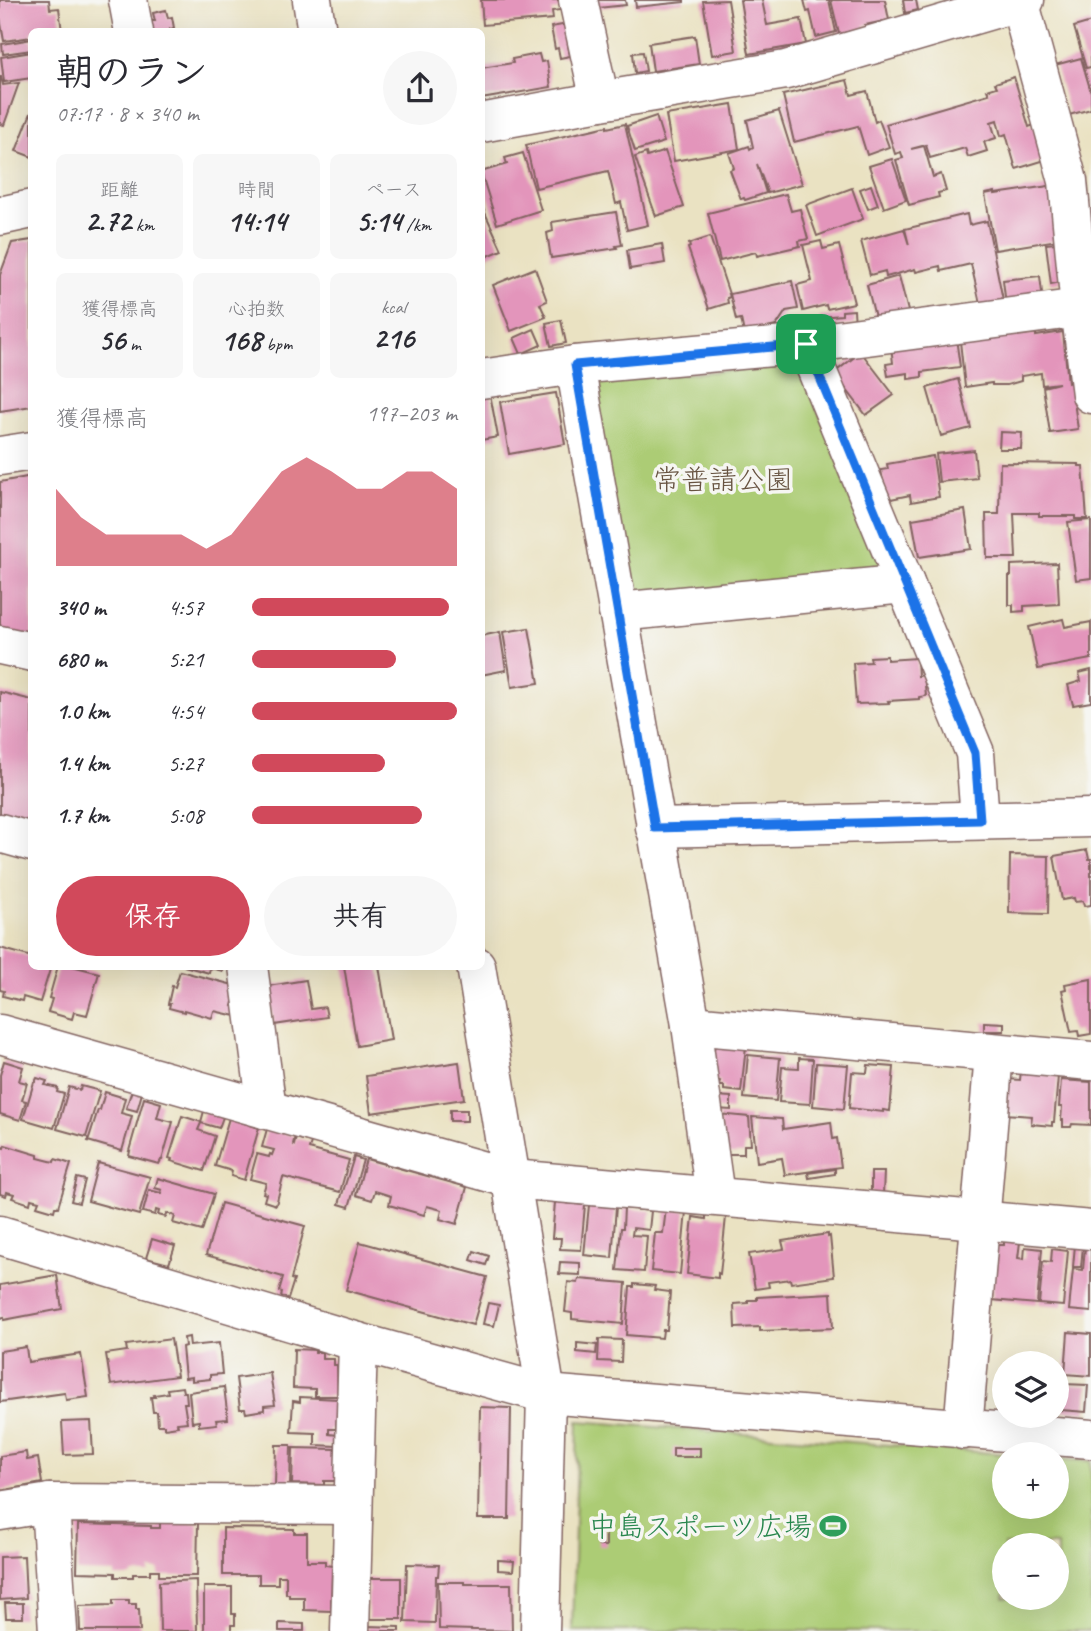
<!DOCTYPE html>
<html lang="ja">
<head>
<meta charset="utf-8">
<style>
	body { margin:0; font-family:Caveat,"Klee One",sans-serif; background:#f7f7f7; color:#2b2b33; height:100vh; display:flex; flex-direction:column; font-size:26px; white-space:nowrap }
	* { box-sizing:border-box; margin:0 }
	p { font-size:23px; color:#7c7c81 }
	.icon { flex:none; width:38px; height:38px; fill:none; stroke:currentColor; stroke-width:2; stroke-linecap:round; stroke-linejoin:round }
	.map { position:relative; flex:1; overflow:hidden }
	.side { position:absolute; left:28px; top:28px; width:457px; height:942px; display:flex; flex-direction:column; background:#fff; border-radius:10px; box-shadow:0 7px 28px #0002 }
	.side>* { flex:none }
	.controls { position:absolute; left:992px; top:1351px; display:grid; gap:14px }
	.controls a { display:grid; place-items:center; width:77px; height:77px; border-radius:50%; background:#fff; box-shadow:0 7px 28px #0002; font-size:35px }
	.pin { position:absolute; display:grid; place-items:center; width:60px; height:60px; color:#fff; margin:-30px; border-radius:14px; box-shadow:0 4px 10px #0006 }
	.round { display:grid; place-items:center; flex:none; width:74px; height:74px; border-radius:37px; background:#f7f7f7 }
	.summary { display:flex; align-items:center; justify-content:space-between; height:119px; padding:0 28px }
	h1 { font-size:38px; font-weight:600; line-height:52px }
	.figures { display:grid; grid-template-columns:repeat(3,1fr); gap:10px; height:119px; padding:7px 28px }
	.figures div { display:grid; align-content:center; border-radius:10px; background:#f7f7f7; text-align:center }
	.figures b { font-size:30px; font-weight:600 }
	.figures small { font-size:19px; font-weight:400 }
	.figures p { font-size:19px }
	.chart { height:196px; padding:14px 28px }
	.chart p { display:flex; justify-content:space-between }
	.chart svg { width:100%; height:126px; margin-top:7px; fill:#d1495b; opacity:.7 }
	.action { display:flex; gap:14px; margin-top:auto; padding:14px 28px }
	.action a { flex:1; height:80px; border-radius:42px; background:#d1495b; color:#fff; font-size:28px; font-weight:600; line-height:80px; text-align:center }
	.action a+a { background:#f7f7f7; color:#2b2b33 }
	ul { padding:0 28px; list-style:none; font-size:23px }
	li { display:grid; grid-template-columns:112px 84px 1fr; align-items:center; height:52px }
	li i { height:18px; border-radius:9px; background:#d1495b }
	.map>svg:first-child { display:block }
</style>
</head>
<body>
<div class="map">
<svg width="1091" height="1631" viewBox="0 0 1091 1631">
	<rect width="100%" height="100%" fill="#f6f6f2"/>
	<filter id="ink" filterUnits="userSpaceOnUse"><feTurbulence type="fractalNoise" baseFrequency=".0143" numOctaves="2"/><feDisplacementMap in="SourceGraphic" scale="14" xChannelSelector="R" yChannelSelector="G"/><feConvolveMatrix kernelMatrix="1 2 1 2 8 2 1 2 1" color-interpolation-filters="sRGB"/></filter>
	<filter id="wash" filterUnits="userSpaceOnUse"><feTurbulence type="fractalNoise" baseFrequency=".00686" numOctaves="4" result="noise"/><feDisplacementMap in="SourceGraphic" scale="28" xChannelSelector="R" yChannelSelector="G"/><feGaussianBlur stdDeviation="1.57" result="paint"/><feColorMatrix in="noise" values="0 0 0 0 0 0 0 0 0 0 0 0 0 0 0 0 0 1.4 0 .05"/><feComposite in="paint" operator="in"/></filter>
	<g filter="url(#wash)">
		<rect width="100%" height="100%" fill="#eae2c2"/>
		<!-- green -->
		<g fill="#accc74" stroke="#7b7650" stroke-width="2" fill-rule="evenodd">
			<path d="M799,365L885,570L626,598L592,381Z"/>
			<path d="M578,1421L1004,1454V1507H1057V1459L1091,1461V1631H572ZM1004,1545H1057V1598H1004Z"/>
		</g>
		<g id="blocks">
			<!-- building -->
			<g fill="#e395bb">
				<path d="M0,0H49L50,9L59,8L62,32H32V37L4,41L0,18Z"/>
				<path d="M481,0H559L560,10L552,11L553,19L483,25Z"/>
				<path d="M597,0H625L626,5L598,8Z"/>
				<path d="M635,0H684V2L636,7Z"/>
				<path d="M728,0L736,51L712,55L703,1Z"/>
				<path d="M740,0H762L767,25L801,19L806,44L749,54Z"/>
				<path d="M804,0H829L836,32L816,37L810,11L807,12Z"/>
				<path d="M831,0H885L889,20L865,25L866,28L839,34Z"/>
				<path d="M903,0H916L918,10L905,13Z"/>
				<path d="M166,10L168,18L172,17L174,28L170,29V32H152L151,21H155L153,13Z"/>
				<path d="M1091,22V67L1086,68L1074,27Z"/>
				<path d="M568,24L571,45H568L570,56L560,58L558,48L555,49L551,27Z"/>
				<path d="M695,36L699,64L653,71L649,43Z"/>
				<path d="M32,39V50L3,54L2,44Z"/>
				<path d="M32,52V78L4,82L1,57Z"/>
				<path d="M643,52L646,71L635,73L633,53Z"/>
				<path d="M539,54L541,62L547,61L551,87L481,99V68L513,63L512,59Z"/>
				<path d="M1081,58L1091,92V109L1069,115L1055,65Z"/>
				<path d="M0,77H1L3,85L19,83L4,125L0,124Z"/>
				<path d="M1014,77L1029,127L1034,125L1045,160L1016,169L1006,134L1001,136L997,120L991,122L996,138L984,142L987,151L968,157L965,148L930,158L926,145L911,149L924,146L933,177L941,174L946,191L938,193L939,197L909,205L896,160L903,158L901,152L895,154L886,124L989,94L987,90L997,87L995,83Z"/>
				<path d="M847,80L851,95L867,91L875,122L879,120L889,147L867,155L858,126L794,142L783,95Z"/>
				<path d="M732,104L739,149L674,161L666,115Z"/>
				<path d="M779,111L802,184L768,193L757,164L766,193L745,200L744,198L741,199L730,170L734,168L729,153L749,146L750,149L753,147L747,120Z"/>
				<path d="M31,113H32V157L16,151Z"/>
				<path d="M656,116L664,142L635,151L627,126Z"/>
				<path d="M625,124L648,225L627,230L621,202L616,204L608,171L536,188L526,145L607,126V128Z"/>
				<path d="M665,151L684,207L656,216L635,157L646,153L647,157Z"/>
				<path d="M523,153L541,210L497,224L481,172L507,164L505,158Z"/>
				<path d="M892,159L906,200L884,208L869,166Z"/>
				<path d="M871,185L878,205L868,209L860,189Z"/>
				<path d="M1049,186L1058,240L995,250L985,194L995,192V194Z"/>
				<path d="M852,188L863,219L817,236L806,205Z"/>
				<path d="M786,194L791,211L800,209L808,239L799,241L800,246L757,256L756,252L720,261L708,213Z"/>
				<path d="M481,204L502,250L481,259Z"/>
				<path d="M616,212L622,245L616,246L617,248L551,258L547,233L553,231L552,222Z"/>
				<path d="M967,214L969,225L987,221L1004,305L981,308L971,264L941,271L940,266L916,272L915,269L886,277L885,271L870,275L861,241L904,229L909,245L905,229Z"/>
				<path d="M710,237L730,297L727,298L728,303L709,309L688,248L690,247L689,244Z"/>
				<path d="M32,240V406L0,411V275L12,243Z"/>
				<path d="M821,241L823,249L839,245L854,303L827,309L826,305L803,311L797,285L812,281L803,245Z"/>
				<path d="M1056,243L1061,282L1051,284L1046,244Z"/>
				<path d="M662,244L665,263L630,269L627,250Z"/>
				<path d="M535,268L547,301L540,304L546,317L511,331L493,285Z"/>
				<path d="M899,276L909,315L876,321L867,285Z"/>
				<path d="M1040,276L1043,301L1006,305L1003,280Z"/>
				<path d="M792,281L798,309L786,311L776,326L744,333L741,319L736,320L730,294Z"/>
				<path d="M854,310L855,325L821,328L820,317L842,315V311Z"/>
				<path d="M561,320L566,343L551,346L546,323Z"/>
				<path d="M534,329L541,345L521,354L514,338Z"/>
				<path d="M1063,332L1068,383L1071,382L1078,429L1050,433L1043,387L1059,383L1042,385L1041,373L1021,376V381L1007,385H992V383L965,387L960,341L1036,333V336Z"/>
				<path d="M956,338L960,367L922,372V377L908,379V373L888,376L886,364L893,363L891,346Z"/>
				<path d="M861,352L894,395L866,415L834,373Z"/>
				<path d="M958,379L971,428L941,436L927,388Z"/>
				<path d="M556,393L565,444L509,454L500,402Z"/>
				<path d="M490,394L498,437L481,440V396Z"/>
				<path d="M1000,432L1022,433L1021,449H999Z"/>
				<path d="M974,450L977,478L939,482L936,454Z"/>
				<path d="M933,456L939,497L911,502L910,495L886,500L881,470L888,469L887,464Z"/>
				<path d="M1000,463L1079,464V466H1083L1087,519H1075V516H1039V513H1014L1016,558H987L986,514H999Z"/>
				<path d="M32,476V643L0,637V482Z"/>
				<path d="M965,510L971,549L919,557L912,519Z"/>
				<path d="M1091,520V578L1076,580L1068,522Z"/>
				<path d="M1057,563L1059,604L1024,606V611L1013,612V605H1009V576H1011V565Z"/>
				<path d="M1063,619L1065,627L1091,622V659L1038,669L1029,627Z"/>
				<path d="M529,628L539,683L512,687L503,632Z"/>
				<path d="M500,632L506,670L481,675V636Z"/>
				<path d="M887,656V660L917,658L918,676L924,675L926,696L919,697V699L888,701L889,703L856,704L853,663L871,662L870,657Z"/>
				<path d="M1091,670V702L1073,705L1068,685L1081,681L1079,673Z"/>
				<path d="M0,692L32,700V824L0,815Z"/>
				<path d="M1087,850L1089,859H1091V905L1084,906L1083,901L1075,902L1074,898L1062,900L1054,856Z"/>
				<path d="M1010,855L1049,856L1048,914L1009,913Z"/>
				<path d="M0,948L32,957V966H51L40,1002L23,997L22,1001L3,996L4,991L0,990Z"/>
				<path d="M58,966H72L99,973L87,1015L74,1012L72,1019L48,1012L52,999L49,998Z"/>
				<path d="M184,966H224L223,971L210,968L209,973Z"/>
				<path d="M344,966H379L391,1040L357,1046Z"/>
				<path d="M180,971L237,986L232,1006L238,1007L236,1016L214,1011L212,1018L184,1010V1012L169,1008L170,1004H168L172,986L175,987Z"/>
				<path d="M1091,979V1034L1079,1036L1078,1031L1071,1032L1062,990L1066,989L1065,984Z"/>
				<path d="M306,980L311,1009L325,1007L327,1017L274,1025L268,986Z"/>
				<path d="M984,1022L1004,1023V1031H984Z"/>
				<path d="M715,1042L746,1046L741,1092L724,1090V1086H719L720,1081L711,1080Z"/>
				<path d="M748,1055L780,1058L776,1101L744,1098Z"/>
				<path d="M799,1058L813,1059L810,1104L779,1102L782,1067L799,1068Z"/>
				<path d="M4,1061L23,1067L19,1081L27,1083L22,1100L26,1101L20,1120L0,1114V1075Z"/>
				<path d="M459,1062L464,1099L371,1113L366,1076Z"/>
				<path d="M816,1063L848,1065L844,1109L813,1106Z"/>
				<path d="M868,1065L894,1067L890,1111L883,1110V1112L849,1108L852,1072L867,1073Z"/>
				<path d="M1021,1071L1058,1076L1054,1122H1052V1126L1031,1124L1032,1116L1005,1114L1008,1079L1020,1080Z"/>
				<path d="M37,1078L47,1081L45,1085L58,1088L57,1092L64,1094L54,1128L23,1119L34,1082H35Z"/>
				<path d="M1061,1080L1091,1082V1125L1072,1124L1071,1127H1063V1120H1061L1062,1107H1059Z"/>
				<path d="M81,1086L100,1091L86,1137L57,1129L69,1087L80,1090Z"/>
				<path d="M132,1090L142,1093L137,1111L126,1108Z"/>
				<path d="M105,1092L125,1098L121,1113L132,1116L122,1151L88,1141L98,1110H100Z"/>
				<path d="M716,1096L731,1097V1110L717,1109Z"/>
				<path d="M144,1098L161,1103L157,1118L173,1122L162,1160H161L159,1164L129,1156L130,1151H129Z"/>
				<rect x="450" y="1110" width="17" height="11"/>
				<path d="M204,1111L223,1117L219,1128L201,1123L198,1130L215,1136L204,1171L171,1161L172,1159L169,1158L182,1116L201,1122Z"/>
				<path d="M718,1114L749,1117L751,1145H744V1154H726Z"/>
				<path d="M752,1117L782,1119L783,1129L831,1122L833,1139L837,1138L841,1167L785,1175L782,1158L757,1162Z"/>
				<path d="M229,1118L259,1128L244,1180L231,1176L232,1171L215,1166Z"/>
				<path d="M267,1129L295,1136L293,1144L294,1145L296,1138L311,1142L309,1149L349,1160L340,1192L283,1177L276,1205L264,1201L266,1194L263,1193L266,1183L250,1179L257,1154L269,1157L270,1154L272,1155L274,1150L262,1147Z"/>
				<path d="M5,1145L38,1155V1158L54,1162L55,1159L71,1164L58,1207H55L54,1211L37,1206L39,1201L31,1199L30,1204L12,1198L14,1194L7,1192L6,1196L0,1194V1147L4,1148Z"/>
				<path d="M354,1157L363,1160L349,1207L339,1204Z"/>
				<path d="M366,1159L467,1187L457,1224L440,1219L442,1210L427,1206L424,1215L389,1205L391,1196L375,1191L372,1200L356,1195Z"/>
				<path d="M98,1163L150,1177L139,1215L88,1201Z"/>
				<path d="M835,1169V1174L809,1178L808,1173Z"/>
				<path d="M871,1172H884L883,1194H871Z"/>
				<path d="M77,1178L85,1180L79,1203L71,1201Z"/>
				<path d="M158,1178L214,1194L202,1231L173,1223L175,1216L167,1213L166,1217L158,1215L159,1211L156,1210L155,1215L143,1212L149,1190L161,1193L162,1190L155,1188Z"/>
				<path d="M555,1202L585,1205L581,1250L560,1249L561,1238H552Z"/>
				<path d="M221,1203L305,1226L291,1279L294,1280L288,1299L281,1296L282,1292L279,1291L283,1277L206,1255Z"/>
				<path d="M589,1205L616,1207L612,1258L584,1255Z"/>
				<path d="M624,1208L651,1211L649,1230L633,1228L632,1235L647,1236L644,1272L617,1270L621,1228H623Z"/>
				<path d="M666,1209L686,1211L680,1274L651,1271L655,1233H663Z"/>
				<path d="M706,1215L726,1217L720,1274L718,1273V1278L687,1274L693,1217L706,1219Z"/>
				<path d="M828,1234V1237L830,1236L834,1277L791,1283L790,1279L768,1282L769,1287L755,1289L749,1254L784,1249L782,1241Z"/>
				<path d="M152,1239L175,1246L169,1264L146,1258Z"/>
				<path d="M1004,1241L1020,1242L1018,1258L1024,1259L1025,1247L1042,1249L1037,1304L992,1300L996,1245H1004Z"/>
				<path d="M360,1242L487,1277L473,1325L346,1290Z"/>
				<path d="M1075,1245L1083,1246L1081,1267H1073Z"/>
				<path d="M1085,1247H1091V1312L1069,1310L1073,1269L1083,1270Z"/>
				<path d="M1052,1249L1068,1251L1063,1306L1039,1304L1043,1261L1051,1262Z"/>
				<path d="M474,1251L489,1256L486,1265L471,1260Z"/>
				<path d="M560,1262L580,1263V1275L559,1274Z"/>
				<path d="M57,1275L62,1309L4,1320V1317L0,1318V1285Z"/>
				<path d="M579,1279L626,1283L623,1324L572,1319V1313L565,1312L568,1282L578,1283Z"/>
				<path d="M634,1284L655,1286L654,1290L670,1292L667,1330H663L662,1338L626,1335L630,1287H634Z"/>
				<path d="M831,1293L833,1328L760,1331V1327L735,1328L734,1304L748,1303V1300H757V1297Z"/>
				<path d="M488,1303L499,1305L494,1326L483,1324Z"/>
				<path d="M1068,1332L1091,1334V1376L1065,1374Z"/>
				<path d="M189,1337L190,1346L219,1343L222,1374L210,1375V1379L192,1381V1377L185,1378L182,1347L185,1346L184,1338Z"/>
				<path d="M171,1339L177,1376L111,1385L106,1354L127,1351L126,1345Z"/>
				<path d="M599,1339L622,1340L621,1362L598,1361Z"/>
				<path d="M577,1343L597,1345L596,1354L577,1352Z"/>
				<path d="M26,1347L28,1362L81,1354L88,1397L66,1400L65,1393L0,1402V1351Z"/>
				<path d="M294,1349L315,1350V1352H322V1359H334V1365H337L338,1396H315V1389L293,1388Z"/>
				<path d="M270,1373L275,1405L264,1406V1410L246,1413L245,1409H240L236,1378Z"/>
				<path d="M1063,1384L1088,1385L1086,1412L1061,1410Z"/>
				<path d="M182,1387L183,1392H186L187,1403H184L187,1422L177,1423L178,1426L164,1428V1425H158L157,1412H153L151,1397H155L154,1395L168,1393L167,1389Z"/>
				<path d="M224,1387L228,1419L216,1420L217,1424L199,1426V1421L192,1422L189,1392Z"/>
				<path d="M300,1397L338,1399L336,1429H329V1434L338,1435L337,1446L315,1445V1433L291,1432L293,1401L300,1402Z"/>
				<path d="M480,1407L511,1408L509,1519H478Z"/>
				<path d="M91,1421L93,1454L64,1455L62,1422Z"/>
				<path d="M276,1445H291L290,1487L275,1486Z"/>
				<path d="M293,1448L337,1449L336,1481H324V1485L292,1484Z"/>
				<rect x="673" y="1448" width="27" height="9"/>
				<path d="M26,1452L27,1460L38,1458L42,1483L0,1491V1456Z"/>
				<path d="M598,1519H606V1546H599Z"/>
				<path d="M160,1522L198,1523L197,1576H159V1570H150V1574H133V1577H115V1573L77,1572L78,1524L151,1526V1528H160Z"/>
				<path d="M223,1528L294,1529V1533H307V1561H325V1565L332,1566L331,1611L304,1610V1597H289V1594H286V1576H278V1584H259V1575H223Z"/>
				<path d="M24,1556L26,1598L0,1600V1557Z"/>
				<path d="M498,1560L514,1561L513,1571L498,1570Z"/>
				<path d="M407,1564L439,1565L438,1576H436L435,1623L405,1622Z"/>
				<rect x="368" y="1578" width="33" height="41"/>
				<path d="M196,1580L197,1631H160L159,1582Z"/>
				<path d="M438,1582H464V1584H511L512,1631L439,1629Z"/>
				<path d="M204,1587H232V1614H235V1625H231V1631H204Z"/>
				<path d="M113,1600H129V1604H136V1609H139L140,1631H80L79,1606L113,1605Z"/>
				<path d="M5,1603H23V1618H6Z"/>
				<path d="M279,1623L304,1624V1631H279Z"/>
				<path d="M367,1626L400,1627V1631H367Z"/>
			</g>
		</g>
	</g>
	<g filter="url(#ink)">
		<use href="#blocks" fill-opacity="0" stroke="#826360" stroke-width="2"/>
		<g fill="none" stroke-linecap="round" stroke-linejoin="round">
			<!-- minor casing -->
			<g stroke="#826360" stroke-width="41">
				<g id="minor">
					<path d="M128,0L134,32"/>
					<path d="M312,0L317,32"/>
					<path d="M578,0L600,101"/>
					<path d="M1019,0L1068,181L1080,308L1091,394"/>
					<path d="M481,123L600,101L786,70L1025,0"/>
					<path d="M0,216L32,209"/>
					<path d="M806,344L975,753L980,820"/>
					<path d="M575,365L691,1025L715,1196"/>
					<path d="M481,379L575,365L806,344L1080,308"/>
					<path d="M0,456L32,451"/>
					<path d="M618,612L905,584"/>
					<path d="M0,645L32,652"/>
					<path d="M655,828L1091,818"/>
					<path d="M0,833L32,842"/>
					<path d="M248,966L267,1110"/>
					<path d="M476,966L546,1394L540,1631"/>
					<path d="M691,1025L1091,1061"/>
					<path d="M0,1034L512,1179L1091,1230"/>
					<path d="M0,1235L358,1342L546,1394L1091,1439"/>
					<path d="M963,1430L994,1053"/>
					<path d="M50,1503L58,1631"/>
					<path d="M0,1511L50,1503L353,1505"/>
					<path d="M350,1631L358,1342"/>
				</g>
			</g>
			<!-- minor -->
			<use href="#minor" stroke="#fff" stroke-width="38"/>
		</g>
	</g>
	<g fill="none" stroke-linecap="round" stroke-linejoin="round" filter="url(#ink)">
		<!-- route casing -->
		<g stroke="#fff" stroke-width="14">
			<path id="route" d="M806,344L975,753L980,820L655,828L575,365Z"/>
		</g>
		<!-- route -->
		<use href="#route" stroke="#1a73e8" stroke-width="9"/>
	</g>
	<!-- icons -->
	<defs>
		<g id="stadium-bare" transform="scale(2.1)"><path d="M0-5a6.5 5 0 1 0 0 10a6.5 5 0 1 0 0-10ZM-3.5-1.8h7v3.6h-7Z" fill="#2e9e5b" stroke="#f6f6f2" stroke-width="2.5" paint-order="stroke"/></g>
	</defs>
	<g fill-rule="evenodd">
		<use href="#stadium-bare" x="833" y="1526"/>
	</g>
	<g text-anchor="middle" stroke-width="7" stroke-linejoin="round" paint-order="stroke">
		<!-- park labels -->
		<g font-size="28" fill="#675341" stroke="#f6f6f2">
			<text x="723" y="489">常普請公園</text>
		</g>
		<!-- leisure labels -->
		<g font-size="28" fill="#27864d" stroke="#f6f6f2" text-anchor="end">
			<text x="812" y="1536">中島スポーツ広場</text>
		</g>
	</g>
</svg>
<div class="controls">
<a><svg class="icon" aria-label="layers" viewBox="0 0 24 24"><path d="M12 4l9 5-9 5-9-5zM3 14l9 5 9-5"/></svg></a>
<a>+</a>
<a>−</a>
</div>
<div class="pin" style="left:806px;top:344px;background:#1e9e55"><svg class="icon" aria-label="arrive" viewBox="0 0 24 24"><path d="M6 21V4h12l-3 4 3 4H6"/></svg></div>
<section class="side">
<div class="summary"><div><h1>朝のラン</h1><p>07:17 · 8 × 340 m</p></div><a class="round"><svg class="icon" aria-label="share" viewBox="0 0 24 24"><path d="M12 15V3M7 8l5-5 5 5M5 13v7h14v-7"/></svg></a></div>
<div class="figures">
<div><p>距離</p><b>2.72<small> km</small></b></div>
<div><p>時間</p><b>14:14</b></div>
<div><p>ペース</p><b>5:14<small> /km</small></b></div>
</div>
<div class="figures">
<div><p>獲得標高</p><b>56<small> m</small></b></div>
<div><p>心拍数</p><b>168<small> bpm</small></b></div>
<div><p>kcal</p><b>216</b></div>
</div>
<div class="chart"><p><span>獲得標高</span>197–203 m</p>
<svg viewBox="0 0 160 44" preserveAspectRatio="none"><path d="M0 44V17L10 27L20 33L30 33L40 33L50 33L60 38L70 33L80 22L90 11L100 6L110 11L120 17L130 17L140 11L150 11L160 17V44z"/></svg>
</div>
<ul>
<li><b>340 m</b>4:57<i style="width:96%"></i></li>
<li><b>680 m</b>5:21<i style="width:70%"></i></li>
<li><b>1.0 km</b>4:54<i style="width:100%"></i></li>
<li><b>1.4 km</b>5:27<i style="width:65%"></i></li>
<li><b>1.7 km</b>5:08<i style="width:83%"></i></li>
</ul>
<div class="action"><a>保存</a><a>共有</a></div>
</section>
</div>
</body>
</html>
